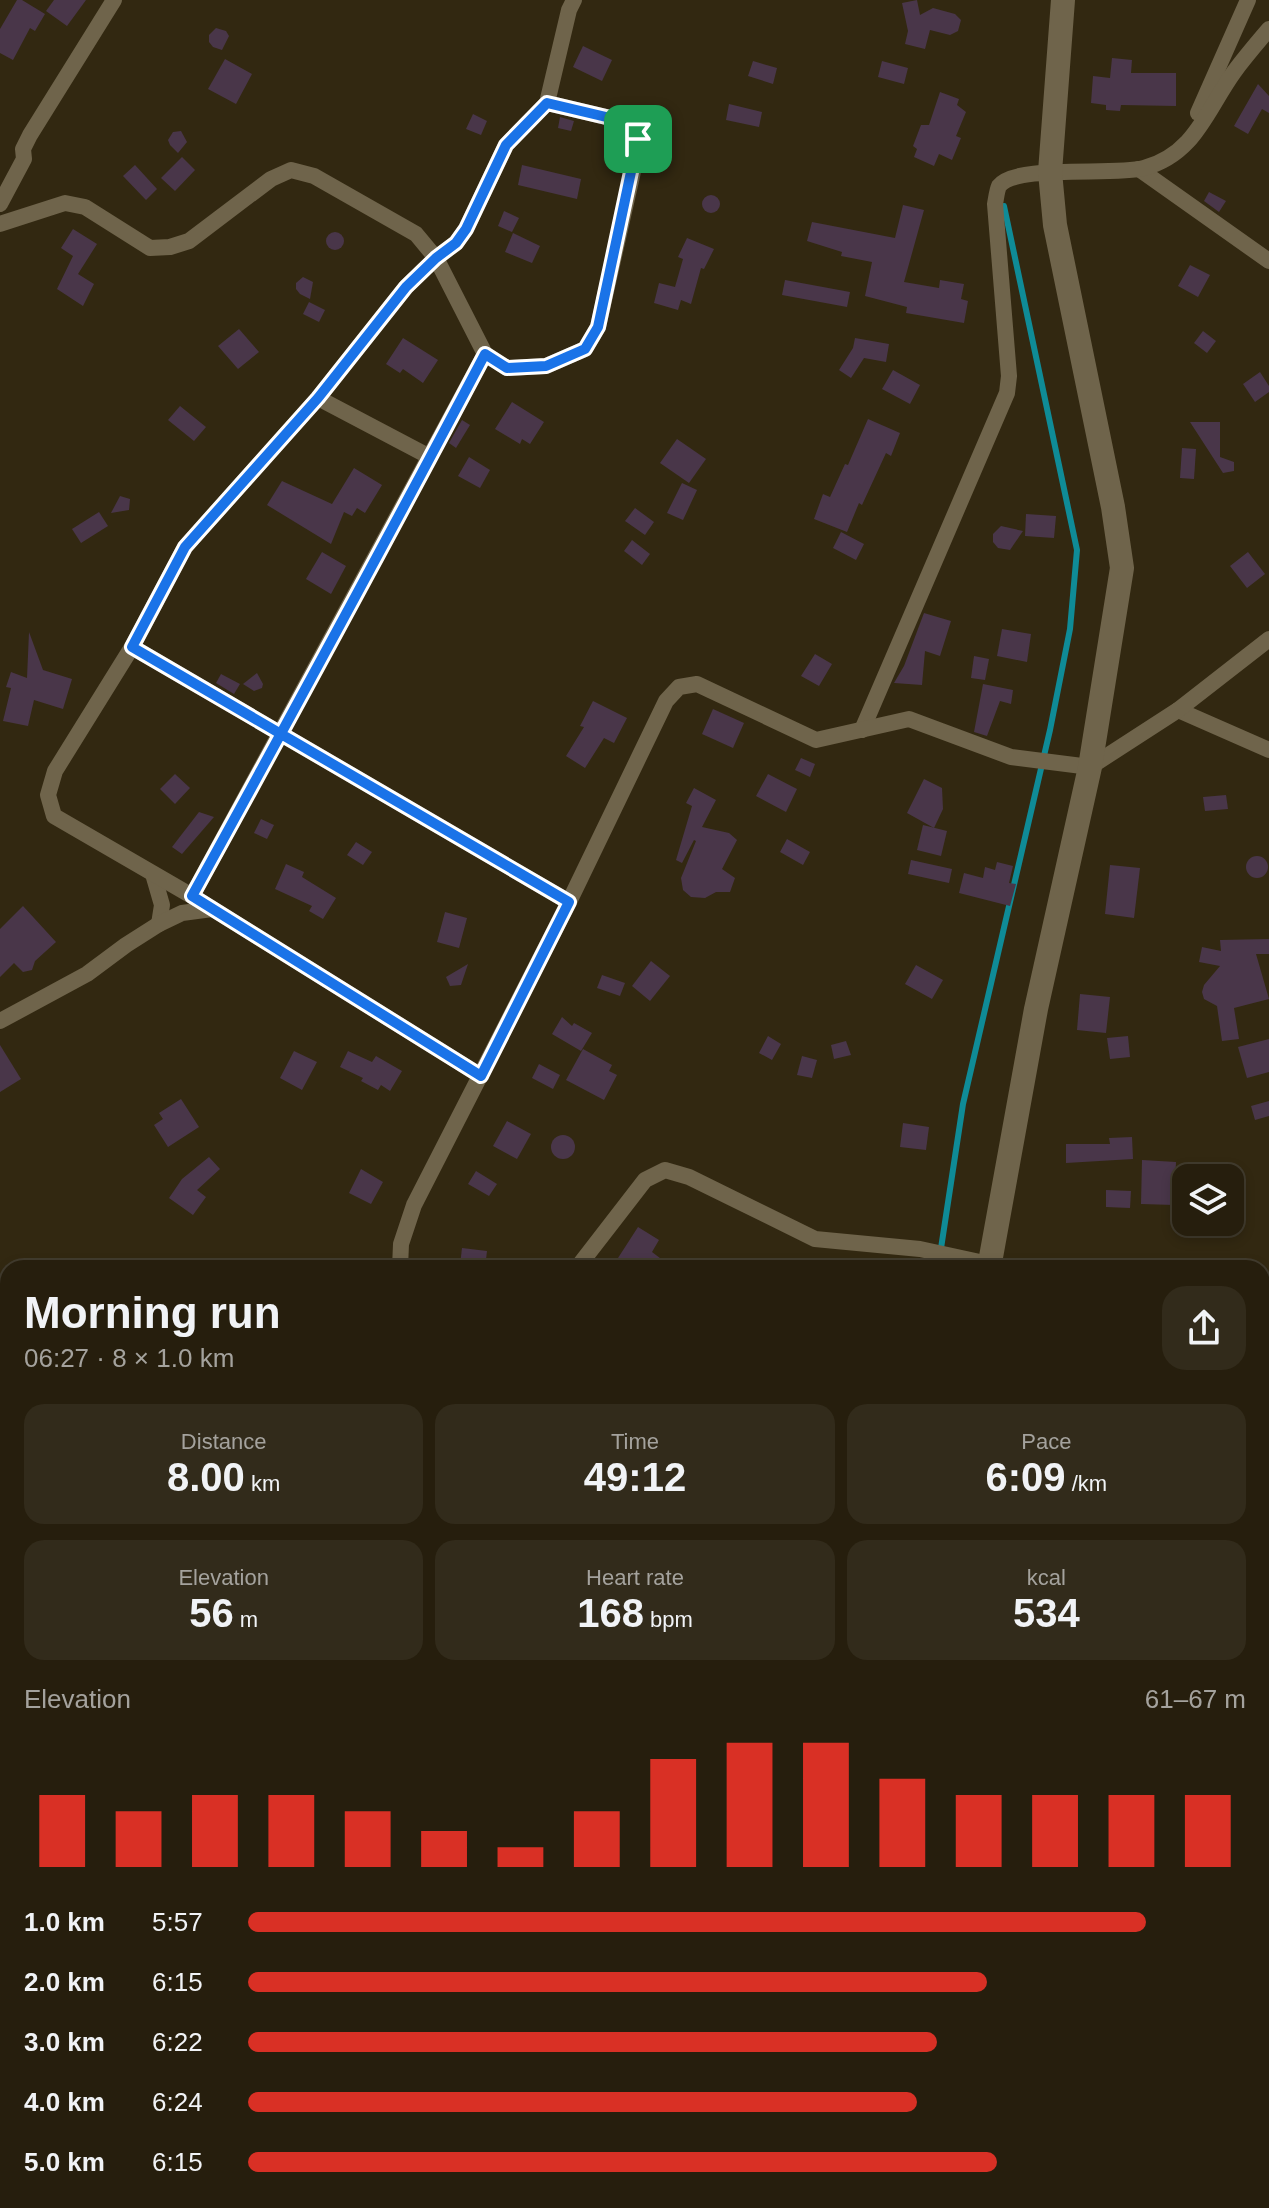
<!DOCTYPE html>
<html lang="en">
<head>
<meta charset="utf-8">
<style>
	body { margin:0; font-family:Helvetica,sans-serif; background:#322b1b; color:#f1f3f6; height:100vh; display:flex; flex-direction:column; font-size:30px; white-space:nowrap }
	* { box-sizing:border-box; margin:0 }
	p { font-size:26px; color:#a4a29d }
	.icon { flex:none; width:44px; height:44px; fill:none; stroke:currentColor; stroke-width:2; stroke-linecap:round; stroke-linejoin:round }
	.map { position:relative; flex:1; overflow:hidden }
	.drawer { position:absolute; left:0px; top:1260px; width:1270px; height:948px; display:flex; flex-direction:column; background:#261e0d; border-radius:24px 24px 0 0; box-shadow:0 4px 12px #0003,0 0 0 2px #423c2e }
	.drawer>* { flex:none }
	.fabs { position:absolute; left:1172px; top:1164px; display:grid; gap:16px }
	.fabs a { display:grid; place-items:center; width:72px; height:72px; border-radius:16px; background:#261e0d; box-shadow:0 4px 12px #0003,0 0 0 2px #423c2e; font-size:40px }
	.pin { position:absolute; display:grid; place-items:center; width:68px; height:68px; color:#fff; margin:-34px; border-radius:16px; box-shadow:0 4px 12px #0006 }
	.round { display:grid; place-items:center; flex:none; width:84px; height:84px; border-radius:24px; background:#322b1b }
	.overview { display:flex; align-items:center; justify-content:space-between; height:136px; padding:0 24px }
	h1 { font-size:44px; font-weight:600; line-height:60px }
	.stats { display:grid; grid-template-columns:repeat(3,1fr); gap:12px; height:136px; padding:8px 24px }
	.stats div { display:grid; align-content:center; border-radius:20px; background:#322b1b; text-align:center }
	.stats b { font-size:40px; font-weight:600 }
	.stats small { font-size:22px; font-weight:400 }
	.stats p { font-size:22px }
	.chart { height:224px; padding:16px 24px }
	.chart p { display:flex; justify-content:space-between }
	.chart svg { width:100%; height:144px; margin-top:8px; stroke:#d93025; stroke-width:6 }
	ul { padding:0 24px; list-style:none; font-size:26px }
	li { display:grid; grid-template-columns:128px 96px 1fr; align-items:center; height:60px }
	li i { height:20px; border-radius:10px; background:#d93025 }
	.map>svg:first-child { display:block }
</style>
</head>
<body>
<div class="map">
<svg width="1269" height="2208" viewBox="0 0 1269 2208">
	<rect width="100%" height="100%" fill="#322811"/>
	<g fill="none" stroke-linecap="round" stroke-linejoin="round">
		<!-- stream -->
		<g stroke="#0f8b97" stroke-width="6">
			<path d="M938,1268L963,1104L1050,730L1070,629L1077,550L1004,206"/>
			<path d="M794,2200L798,2208"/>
		</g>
	</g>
	<!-- building -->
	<g fill="#493649">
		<path d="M17,0H22L45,14L35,31L30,28L13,60L0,53V29Z"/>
		<path d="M54,0H86L67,26L46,11Z"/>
		<path d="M917,0L920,15L933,8L955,14L961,20L958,31L950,35L930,30L925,49L905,44L908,31L902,3Z"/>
		<path d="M216,28L226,31L229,36L222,50L213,47L209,42V35Z"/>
		<path d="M583,46L612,60L602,81L573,67Z"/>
		<path d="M1112,58L1132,60L1131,73H1176V106L1121,105L1120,111L1106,110V105L1091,103L1093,76L1110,78Z"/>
		<path d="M225,59L252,74L236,104L208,89Z"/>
		<path d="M753,61L777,68L773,84L748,76Z"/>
		<path d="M882,61L908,68L904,84L878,77Z"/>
		<path d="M1258,84L1269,96V113L1262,109L1248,134L1234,126Z"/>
		<path d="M940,92L959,99L957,105L966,112L956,136L961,138L952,160L939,154L934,166L914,157L917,149L913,146L921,125H929Z"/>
		<path d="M729,104L762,112L759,127L726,120Z"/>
		<path d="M473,114L487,121L481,135L466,129Z"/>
		<path d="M560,117L574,121L571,131L558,128Z"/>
		<path d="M181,131L187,142L178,153L170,145L168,140L173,132Z"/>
		<path d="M182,157L195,170L175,191L161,178Z"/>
		<path d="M135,165L157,189L146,200L123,176Z"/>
		<path d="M522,165L581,179L577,199L518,185Z"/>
		<path d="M1209,192L1226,201L1219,212L1204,201Z"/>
		<circle cx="711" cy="204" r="9"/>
		<path d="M903,205L924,210L904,282L939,288L940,280L964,284L961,299L968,301L964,323L906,313L907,307L865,296L872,262L841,256L842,252L807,241L812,222L895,238Z"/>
		<path d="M504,211L519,218L512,232L498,226Z"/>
		<path d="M73,229L97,244L78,274L94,284L83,306L57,289L73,256L61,248Z"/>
		<circle cx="335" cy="241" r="9"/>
		<path d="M513,233L540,246L532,263L505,252Z"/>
		<path d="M687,238L714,249L704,269L701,268L691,304L681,300L678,310L654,303L659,283L675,287L683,259L678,257Z"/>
		<path d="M1190,265L1210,275L1198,297L1178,286Z"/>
		<path d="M303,277L313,282L310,299L300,294L296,289V283Z"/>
		<path d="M785,280L850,292L847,307L782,295Z"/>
		<path d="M309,302L325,310L319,322L303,314Z"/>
		<path d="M239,329L259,352L238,369L218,346Z"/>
		<path d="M1203,331L1216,341L1207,353L1194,343Z"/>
		<path d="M403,338L438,360L423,383L403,369L400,373L386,364Z"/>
		<path d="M855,338L889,344L886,362L864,358L851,378L839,370L853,348Z"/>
		<path d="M893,370L920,385L910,404L882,389Z"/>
		<path d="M1260,372L1269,386V392L1255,402L1243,384Z"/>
		<path d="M512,402L544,422L530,444L522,439L520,444L495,429Z"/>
		<path d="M180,406L206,427L194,441L168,420Z"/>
		<path d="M868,419L900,433L891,456L886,453L862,505L859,503L847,532L814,519L823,494L830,497L845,464L848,465Z"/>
		<path d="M462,420L470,425L456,448L449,443Z"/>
		<path d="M1190,422H1220V457L1234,462V471L1223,473Z"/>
		<path d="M677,439L706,459L689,483L660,463Z"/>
		<path d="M1182,448L1196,449L1194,479L1180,478Z"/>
		<path d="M469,457L490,470L480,488L458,476Z"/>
		<path d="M354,468L382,485L365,513L357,508L352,516L344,512L331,544L267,505L282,481L332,504Z"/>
		<path d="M682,483L697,490L683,520L667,513Z"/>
		<path d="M120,496L130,499L129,510L111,513Z"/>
		<path d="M635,508L654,522L645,535L625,521Z"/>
		<path d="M99,512L108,526L81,543L72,529Z"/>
		<path d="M1026,514L1056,516L1054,538L1025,536Z"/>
		<path d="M1001,526L1023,531L1010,550L998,548L993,542V534Z"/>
		<path d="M841,532L864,544L856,560L833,548Z"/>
		<path d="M632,540L650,554L642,565L624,551Z"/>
		<path d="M322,552L346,566L331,594L306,579Z"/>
		<path d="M1248,552L1265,574L1247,588L1230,566Z"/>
		<path d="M924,613L951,621L940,656L925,651L922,685L894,683L904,666Z"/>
		<path d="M1002,629L1031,634L1027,662L997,656Z"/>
		<path d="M29,632L43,670L72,679L63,709L34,700L28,726L3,721L11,688L6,687L11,672L27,678Z"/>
		<path d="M815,654L832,664L819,686L801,676Z"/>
		<path d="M974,656L989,659L985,680L971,678Z"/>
		<path d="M257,673L263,684L262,688L254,691L243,684Z"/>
		<path d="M221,674L240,684L234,694L216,683Z"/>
		<path d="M983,684L1013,690L1011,704L1000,701L987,736L974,732Z"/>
		<path d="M593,701L627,718L614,743L604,738L585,768L566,756L584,727L580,726Z"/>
		<path d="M713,709L744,723L733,748L702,734Z"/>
		<path d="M801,758L815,764L810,777L795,770Z"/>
		<path d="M175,774L190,788L175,804L160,789Z"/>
		<path d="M768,774L797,789L786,812L756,796Z"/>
		<path d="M924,779L942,788L943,809L934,828L907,813Z"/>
		<path d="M694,788L716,800L702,827L729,833L737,840L722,869L735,878L730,892H716L705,898L691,897L683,890L681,878L696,841L694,840L682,863L676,860L692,806L686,803Z"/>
		<path d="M1226,795L1228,809L1205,811L1203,797Z"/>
		<path d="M199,812L214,817L182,854L172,847Z"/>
		<path d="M261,819L274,825L267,839L254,833Z"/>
		<path d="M923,825L947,831L941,856L917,850Z"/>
		<path d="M787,839L810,852L803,865L780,852Z"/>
		<path d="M356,842L372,852L363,865L347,855Z"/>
		<circle cx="1257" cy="867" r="11"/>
		<path d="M911,860L952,869L949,883L908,874Z"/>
		<path d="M997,862L1013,866L1009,883L1016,884L1010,906L959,893L964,873L983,878L985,867L995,870Z"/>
		<path d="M286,864L304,872L302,877L336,898L323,919L309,911L312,906L275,889Z"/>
		<path d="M1110,865L1140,868L1134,918L1105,914Z"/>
		<path d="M23,906L56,942L35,961L32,970L23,972L14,963L0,977V929Z"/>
		<path d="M445,912L467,918L459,948L437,942Z"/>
		<path d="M1269,939V954H1256L1269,999L1234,1008L1239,1039L1222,1041L1217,1006L1204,999L1202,992L1204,985L1220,966L1199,962L1202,947L1221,951L1220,940Z"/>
		<path d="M651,961L670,976L650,1001L632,986Z"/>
		<path d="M468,964L461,985L450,986L446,977Z"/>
		<path d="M916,965L943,980L932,999L905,984Z"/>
		<path d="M602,975L625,983L620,996L597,988Z"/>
		<path d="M1080,994L1110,997L1106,1033L1077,1030Z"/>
		<path d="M562,1017L572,1026L574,1023L592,1033L581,1051L552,1034Z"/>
		<path d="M768,1036L781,1044L772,1060L759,1053Z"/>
		<path d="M1128,1036L1130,1057L1110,1059L1107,1038Z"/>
		<path d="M1269,1039V1072L1247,1078L1238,1047Z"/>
		<path d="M846,1041L851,1055L834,1059L831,1045Z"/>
		<path d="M0,1045L21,1079L0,1092Z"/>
		<path d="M583,1049L612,1065L609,1071L617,1075L604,1100L566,1080Z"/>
		<path d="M294,1051L317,1062L302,1090L280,1078Z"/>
		<path d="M348,1051L372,1062L376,1056L402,1071L390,1091L381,1085L378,1090L361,1081L363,1078L340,1067Z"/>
		<path d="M802,1056L817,1060L812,1078L797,1075Z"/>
		<path d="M539,1064L560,1075L553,1089L532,1078Z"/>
		<path d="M181,1099L199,1127L168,1147L154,1125L163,1119L159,1113Z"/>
		<path d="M1269,1101V1116L1255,1120L1251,1106Z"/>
		<path d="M507,1121L531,1134L517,1159L493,1146Z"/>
		<path d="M903,1123L929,1127L926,1150L900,1147Z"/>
		<circle cx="563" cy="1147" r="12"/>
		<path d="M1132,1137L1133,1159L1066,1163V1144H1110L1109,1138Z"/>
		<path d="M209,1157L220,1169L197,1190L206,1197L193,1215L169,1198L182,1179Z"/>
		<path d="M1142,1160L1176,1162L1174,1205L1141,1204Z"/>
		<path d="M361,1169L383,1182L371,1204L349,1193Z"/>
		<path d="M476,1171L497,1184L489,1196L468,1184Z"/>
		<path d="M1106,1190L1131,1191L1130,1208L1106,1207Z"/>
		<path d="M638,1227L659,1240L652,1252L673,1268H632L618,1258Z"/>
		<path d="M462,1248L487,1251L485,1268L460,1265Z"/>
	</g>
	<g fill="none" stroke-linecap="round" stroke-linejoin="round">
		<!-- street -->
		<g stroke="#6f644b" stroke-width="16">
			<path d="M1198,113L1248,0"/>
			<path d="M1139,169L1269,261"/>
			<path d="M0,204L24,159L23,149L30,135L114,0"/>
			<path d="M0,224L65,203L85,207L150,248L170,247L189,241L271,179L291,170L314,176L416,234L436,258L485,354L507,368L546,366L585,349L598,327L637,154L640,125L547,103"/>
			<path d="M318,398L430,457"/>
			<path d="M132,647L569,902"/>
			<path d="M1178,710L1269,750"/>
			<path d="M862,730L1007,393L1009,376L995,204C996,199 997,190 999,186C1015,164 1114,176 1144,168C1195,154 1206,111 1234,72C1245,57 1257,43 1269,29"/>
			<path d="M153,874L162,905L159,924"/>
			<path d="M192,896L485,354"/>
			<path d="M0,1021L87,974L126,945L159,924L182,913L212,909"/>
			<path d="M481,1076L192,896L54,816L48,795L55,771L132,647L185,547L318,398L406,287L436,258L456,243L466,229L506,145L547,103L569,10L574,0"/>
			<path d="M400,1268L401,1244L414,1205L569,902L666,701L679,687L697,684L816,740L909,719L1011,757L1090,767L1178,710L1269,639"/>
			<path d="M577,1268L645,1180L665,1170L689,1177L815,1239L920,1249L989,1264"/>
			<path d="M1262,1343L1269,1342"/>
			<path d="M0,1442L8,1449"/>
			<path d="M1262,1665L1269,1666"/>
			<path d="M0,1889L8,1879"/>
			<path d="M1262,1997L1269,1999"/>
			<path d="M0,2001L8,2007"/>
			<path d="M0,2205L8,2194"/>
			<path d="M134,2208V2200"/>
			<path d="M290,2208L291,2200"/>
			<path d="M697,2208L703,2200"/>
		</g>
		<!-- secondary -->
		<g stroke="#6f644b" stroke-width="24">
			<path d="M989,1268L1036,1009L1090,767L1122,568L1113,507L1055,225L1050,172L1063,0"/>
			<path d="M835,2200L838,2208"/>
		</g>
	</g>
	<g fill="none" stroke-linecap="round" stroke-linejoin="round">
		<!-- route casing -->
		<g stroke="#fff" stroke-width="16">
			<path id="route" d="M638,139L640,125L547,103L506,145L466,229L456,243L436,258L406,287L318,398L185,547L132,647L569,902L481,1076L192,896C291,716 389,536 485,354L507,368L546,366L585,349L598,327L638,139"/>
		</g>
		<!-- route -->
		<use href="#route" stroke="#1a73e8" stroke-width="10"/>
	</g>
</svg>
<div class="fabs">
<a><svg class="icon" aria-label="layers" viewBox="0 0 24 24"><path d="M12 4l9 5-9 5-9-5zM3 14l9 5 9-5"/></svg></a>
</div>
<div class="pin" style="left:638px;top:139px;background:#1e9e55"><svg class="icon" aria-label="arrive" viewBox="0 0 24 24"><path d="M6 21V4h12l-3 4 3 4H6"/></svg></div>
<section class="drawer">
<div class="overview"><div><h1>Morning run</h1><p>06:27 · 8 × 1.0 km</p></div><a class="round"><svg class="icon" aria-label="share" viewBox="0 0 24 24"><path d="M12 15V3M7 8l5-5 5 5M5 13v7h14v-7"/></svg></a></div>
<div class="stats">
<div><p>Distance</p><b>8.00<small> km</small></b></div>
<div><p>Time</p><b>49:12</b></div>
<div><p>Pace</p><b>6:09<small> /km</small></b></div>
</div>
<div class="stats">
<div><p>Elevation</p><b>56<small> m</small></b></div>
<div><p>Heart rate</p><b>168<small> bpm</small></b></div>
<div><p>kcal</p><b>534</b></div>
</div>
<div class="chart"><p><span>Elevation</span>61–67 m</p>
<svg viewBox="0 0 160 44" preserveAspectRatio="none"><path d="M5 44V22M15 44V27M25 44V22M35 44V22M45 44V27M55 44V33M65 44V38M75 44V27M85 44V11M95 44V6M105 44V6M115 44V17M125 44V22M135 44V22M145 44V22M155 44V22"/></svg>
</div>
<ul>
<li><b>1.0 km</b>5:57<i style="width:90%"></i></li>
<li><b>2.0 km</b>6:15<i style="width:74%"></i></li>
<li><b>3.0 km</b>6:22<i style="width:69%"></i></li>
<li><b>4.0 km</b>6:24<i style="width:67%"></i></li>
<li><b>5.0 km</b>6:15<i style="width:75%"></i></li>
</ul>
</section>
</div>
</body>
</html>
